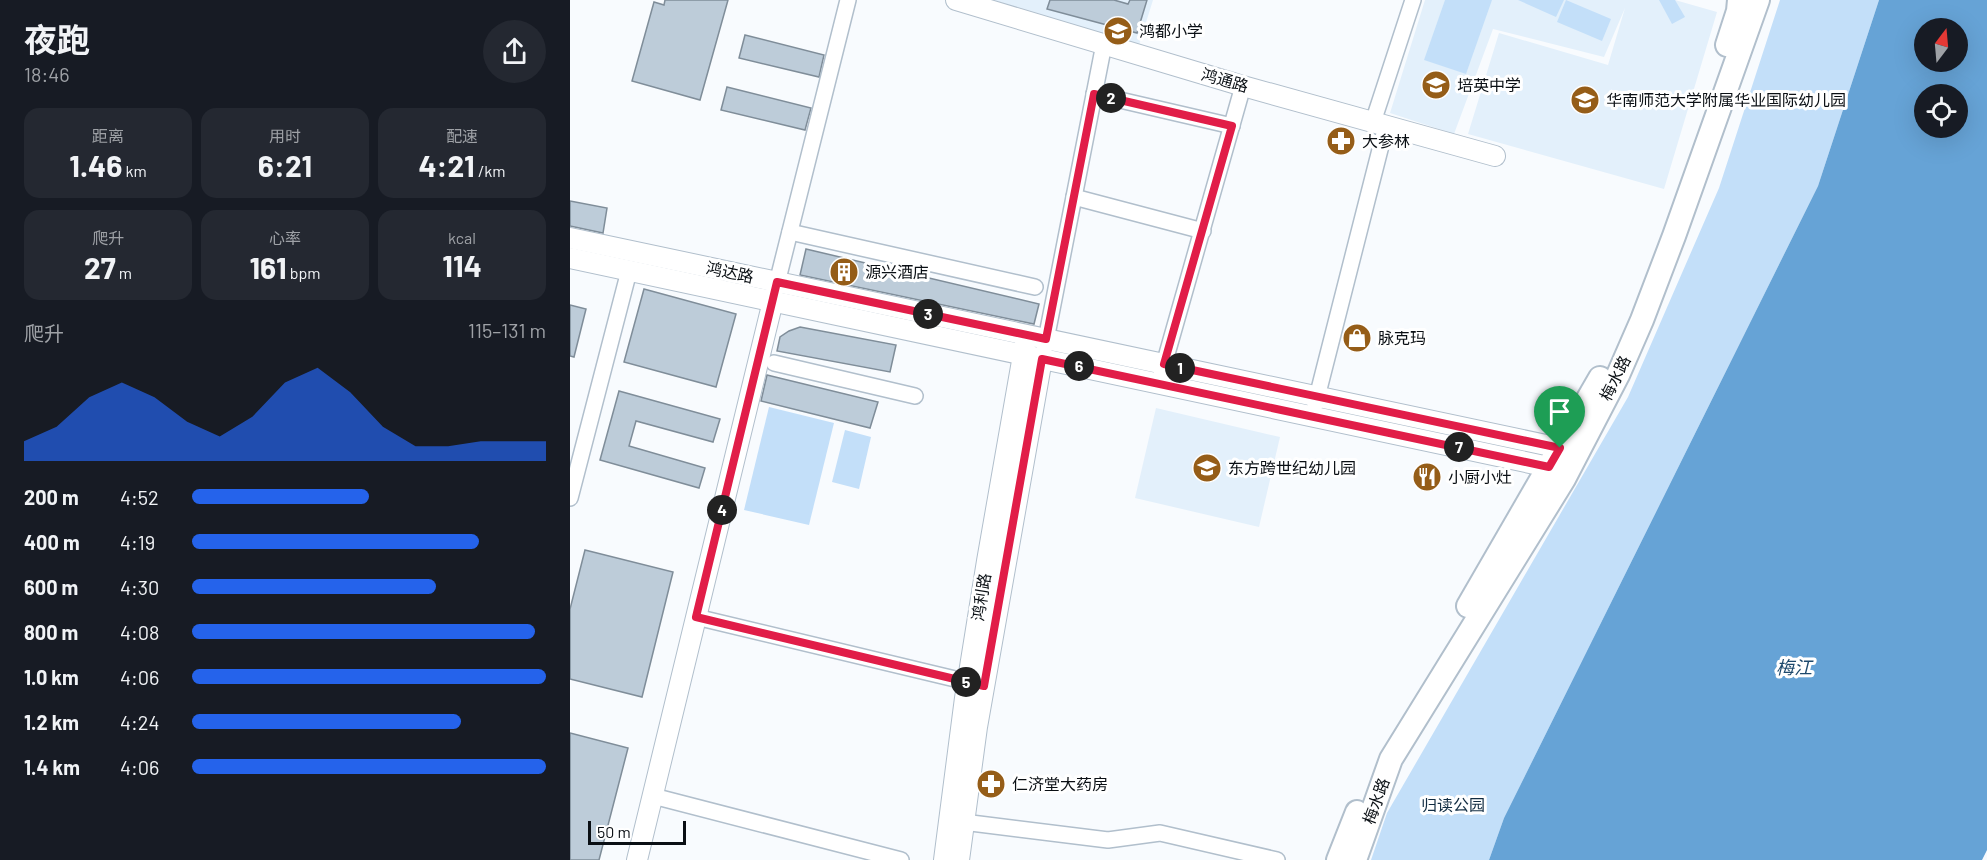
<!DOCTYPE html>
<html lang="zh">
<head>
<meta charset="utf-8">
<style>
	body { margin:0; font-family:Barlow,"Noto Sans SC",sans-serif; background:#242831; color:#f1f3f6; height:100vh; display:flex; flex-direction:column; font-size:22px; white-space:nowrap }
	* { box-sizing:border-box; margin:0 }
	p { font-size:20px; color:#9ea1a6 }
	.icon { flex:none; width:33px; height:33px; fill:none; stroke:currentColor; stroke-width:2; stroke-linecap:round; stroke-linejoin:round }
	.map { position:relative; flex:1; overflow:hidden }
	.panel { display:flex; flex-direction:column; background:#171b24; width:570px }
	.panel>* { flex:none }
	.needle { width:39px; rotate:16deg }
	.controls { position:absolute; left:1344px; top:18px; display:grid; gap:12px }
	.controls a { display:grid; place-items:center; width:54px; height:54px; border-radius:50%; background:#171b24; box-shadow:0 6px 24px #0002; font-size:30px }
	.scale { position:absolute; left:18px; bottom:15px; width:98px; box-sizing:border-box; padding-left:6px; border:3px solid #0a0f14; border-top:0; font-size:16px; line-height:21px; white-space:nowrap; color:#0a0f14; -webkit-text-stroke:4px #fff; paint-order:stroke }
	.pin { position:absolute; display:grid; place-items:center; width:51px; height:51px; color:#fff; margin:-62px -26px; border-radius:50% 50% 50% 0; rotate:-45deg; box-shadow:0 0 6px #0007 }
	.pin .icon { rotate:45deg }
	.km { position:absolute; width:30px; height:30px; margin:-15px; border-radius:50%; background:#222; color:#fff; font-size:16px; line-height:30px; text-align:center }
	.round { display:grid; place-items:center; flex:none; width:63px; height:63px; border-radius:32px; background:#242831 }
	.head { display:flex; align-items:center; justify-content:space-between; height:102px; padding:0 24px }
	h1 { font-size:33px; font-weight:700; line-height:45px }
	.metrics { display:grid; grid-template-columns:repeat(3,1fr); gap:9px; height:102px; padding:6px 24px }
	.metrics div { display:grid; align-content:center; border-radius:15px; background:#242831; text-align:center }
	.metrics b { font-size:30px; font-weight:700 }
	.metrics small { font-size:16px; font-weight:400 }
	.metrics p { font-size:16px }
	.chart { height:168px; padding:12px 24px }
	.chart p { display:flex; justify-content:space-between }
	.chart svg { width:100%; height:108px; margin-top:6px; fill:#2563eb; opacity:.7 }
	ul { padding:0 24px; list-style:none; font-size:20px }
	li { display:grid; grid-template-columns:96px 72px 1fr; align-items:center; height:45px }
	li i { height:15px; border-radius:8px; background:#2563eb }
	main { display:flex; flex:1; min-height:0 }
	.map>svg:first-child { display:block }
</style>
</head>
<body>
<main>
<section class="panel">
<div class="head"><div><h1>夜跑</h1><p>18:46</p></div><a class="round"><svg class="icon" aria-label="share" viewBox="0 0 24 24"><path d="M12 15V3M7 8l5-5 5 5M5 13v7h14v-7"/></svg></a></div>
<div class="metrics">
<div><p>距离</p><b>1.46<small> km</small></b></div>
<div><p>用时</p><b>6:21</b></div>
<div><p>配速</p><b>4:21<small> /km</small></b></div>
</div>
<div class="metrics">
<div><p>爬升</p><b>27<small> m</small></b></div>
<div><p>心率</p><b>161<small> bpm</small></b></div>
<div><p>kcal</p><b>114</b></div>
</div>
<div class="chart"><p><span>爬升</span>115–131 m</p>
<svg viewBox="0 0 160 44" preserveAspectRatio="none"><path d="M0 44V36L10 30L20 18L30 12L40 18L50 28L60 34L70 26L80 12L90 6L100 16L110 30L120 38L130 38L140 36L150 36L160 36V44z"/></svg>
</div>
<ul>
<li><b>200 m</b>4:52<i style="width:50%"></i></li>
<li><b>400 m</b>4:19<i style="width:81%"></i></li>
<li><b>600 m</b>4:30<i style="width:69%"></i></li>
<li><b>800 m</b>4:08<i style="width:97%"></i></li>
<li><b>1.0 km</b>4:06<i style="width:100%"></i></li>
<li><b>1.2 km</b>4:24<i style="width:76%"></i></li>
<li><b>1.4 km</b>4:06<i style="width:100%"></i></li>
</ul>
</section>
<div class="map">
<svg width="1417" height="860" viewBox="0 0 1417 860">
	<rect width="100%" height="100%" fill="#f8fbfe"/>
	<!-- built -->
	<g fill="#e3f0fb">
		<path d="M423,0H583L569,45Z"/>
		<path d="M855,0H1105L1147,12L1094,189L898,134L929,33L1038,65L1055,8L1034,57L923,29L884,134L820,113Z"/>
		<path d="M586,408L710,437L689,527L565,498Z"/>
	</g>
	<!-- green -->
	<g fill="#c3dff9">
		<path d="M875,0H922L896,74L854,60Z"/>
		<path d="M948,0H994L986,17Z"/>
		<path d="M996,0L1041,19L1032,41L987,22Z"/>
		<path d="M1089,0H1105L1115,17L1102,24Z"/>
		<path d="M1210,0H1309L1248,186L934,818L919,860H801L817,813L1058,397L1149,188Z"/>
		<path d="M199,407L264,423L239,525L174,510Z"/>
		<path d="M275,430L301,437L289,489L262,482Z"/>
	</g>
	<!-- water -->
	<path fill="#66a3d6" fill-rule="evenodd" d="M1309,0H1417V850L1412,860H919L934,818L1248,186ZM1354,28H1388V62H1354ZM1354,94H1388V128H1354Z"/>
	<!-- building -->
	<g fill="#bdccd9" stroke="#7f8d99" stroke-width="1.5">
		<path d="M95,0H158L130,100L62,81L84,2L94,5Z"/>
		<path d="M480,0H544L558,4L560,0H577L567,33L477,9Z"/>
		<path d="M175,35L254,55L249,77L169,58Z"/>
		<path d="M157,87L241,108L235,130L151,110Z"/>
		<path d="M0,201L37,208L33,233L0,226Z"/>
		<path d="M236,249L469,304L464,324L230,275Z"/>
		<path d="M74,289L166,314L146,387L54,362Z"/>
		<path d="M0,305L16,309L4,357L0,356Z"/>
		<path d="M230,327L326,345L320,372L207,351L210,337L219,331Z"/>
		<path d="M197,375L308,402L300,428L191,401Z"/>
		<path d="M49,391L150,419L143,442L66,421L59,446L135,468L129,488L30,460Z"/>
		<path d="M15,550L103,572L72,697L0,679V609Z"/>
		<path d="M0,733L58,748L29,860H0Z"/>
	</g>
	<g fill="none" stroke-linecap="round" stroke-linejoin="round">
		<!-- minor casing -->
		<g stroke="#b1bfcc" stroke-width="18">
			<g id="minor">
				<path d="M524,94L662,126"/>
				<path d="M803,122L843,0"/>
				<path d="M504,197L633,231"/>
				<path d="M220,232L465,287"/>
				<path d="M205,291L278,0"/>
				<path d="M474,350L534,44"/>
				<path d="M204,363L345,396"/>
				<path d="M591,375L673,86"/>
				<path d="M745,405L816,126"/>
				<path d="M0,498L59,271"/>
				<path d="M126,617L406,684"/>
				<path d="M83,796L331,860"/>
				<path d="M393,822L538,840L590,833L707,860"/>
			</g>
		</g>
		<!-- tertiary casing -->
		<g stroke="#b1bfcc" stroke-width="22">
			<g id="tertiary">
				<path d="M386,0L673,86L925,156"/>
				<path d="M0,238L990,448"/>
				<path d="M0,258L979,467"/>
				<path d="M67,860L203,301"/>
				<path d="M374,860L395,698L417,561L455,344"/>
				<path d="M389,860L407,727L472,359"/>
			</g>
		</g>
		<!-- secondary casing -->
		<g stroke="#b1bfcc" stroke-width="26">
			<g id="secondary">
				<path d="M1157,45L1168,11L1169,0"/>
				<path d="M898,606L1030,378"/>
				<path d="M768,860L787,812"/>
				<path d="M785,860L821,759L994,479L1048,375L1072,320L1104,236L1188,0"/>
			</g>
		</g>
		<!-- minor -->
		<use href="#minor" stroke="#fff" stroke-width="15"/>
		<!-- tertiary -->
		<use href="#tertiary" stroke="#fff" stroke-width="20"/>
		<!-- secondary -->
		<use href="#secondary" stroke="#fff" stroke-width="22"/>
	</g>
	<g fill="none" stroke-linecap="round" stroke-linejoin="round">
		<!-- route casing -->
		<g stroke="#fff" stroke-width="12">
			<path id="route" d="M524,94L662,126L594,364L990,448L979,467L472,359L414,686L126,617L207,282L476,339Z"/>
		</g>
		<!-- route -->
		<use href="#route" stroke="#e11d48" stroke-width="8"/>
	</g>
	<!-- icons -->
	<defs>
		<g id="school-disc" transform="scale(1.5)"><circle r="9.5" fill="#955d18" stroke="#fff"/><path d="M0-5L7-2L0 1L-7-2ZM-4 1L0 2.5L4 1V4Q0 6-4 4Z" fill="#fff"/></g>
		<g id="pharmacy-disc" transform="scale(1.5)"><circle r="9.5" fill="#955d18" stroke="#fff"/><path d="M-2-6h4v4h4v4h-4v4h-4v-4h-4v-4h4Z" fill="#fff"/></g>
		<g id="building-disc" transform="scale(1.5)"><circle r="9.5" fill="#955d18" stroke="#fff"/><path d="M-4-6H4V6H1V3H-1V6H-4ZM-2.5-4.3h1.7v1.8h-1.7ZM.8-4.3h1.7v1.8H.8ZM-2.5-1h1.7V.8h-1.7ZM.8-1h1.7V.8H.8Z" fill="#fff"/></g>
		<g id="shop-disc" transform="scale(1.5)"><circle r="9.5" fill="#955d18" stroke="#fff"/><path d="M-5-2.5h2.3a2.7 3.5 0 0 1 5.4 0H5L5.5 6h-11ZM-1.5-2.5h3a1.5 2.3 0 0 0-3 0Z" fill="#fff"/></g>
		<g id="restaurant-disc" transform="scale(1.5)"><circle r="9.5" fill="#955d18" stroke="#fff"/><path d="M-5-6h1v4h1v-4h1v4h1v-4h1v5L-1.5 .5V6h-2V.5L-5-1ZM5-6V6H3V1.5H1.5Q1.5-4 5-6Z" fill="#fff"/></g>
	</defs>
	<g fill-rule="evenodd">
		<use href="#school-disc" x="548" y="31"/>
		<use href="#school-disc" x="866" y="85"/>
		<use href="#school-disc" x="1015" y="100"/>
		<use href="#pharmacy-disc" x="771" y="141"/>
		<use href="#building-disc" x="274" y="272"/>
		<use href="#shop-disc" x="787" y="338"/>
		<use href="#school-disc" x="637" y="468"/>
		<use href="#restaurant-disc" x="857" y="477"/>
		<use href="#pharmacy-disc" x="421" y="784"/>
	</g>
	<g text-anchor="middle" stroke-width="6" stroke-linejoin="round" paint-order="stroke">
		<!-- poi labels -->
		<g font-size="16" fill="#0a0f14" stroke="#fff" text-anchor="start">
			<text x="569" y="37">鸿都小学</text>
			<text x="887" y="91">培英中学</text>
			<text x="1036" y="106">华南师范大学附属华业国际幼儿园</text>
			<text x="792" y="147">大参林</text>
			<text x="295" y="278">源兴酒店</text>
			<text x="808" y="344">脉克玛</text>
			<text x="658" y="474">东方跨世纪幼儿园</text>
			<text x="878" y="483">小厨小灶</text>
			<text x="442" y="790">仁济堂大药房</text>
		</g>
		<!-- street labels -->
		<g font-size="16" fill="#0a0f14" stroke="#fff">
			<text transform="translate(655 80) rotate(16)" y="6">鸿通路</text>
			<text transform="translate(160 272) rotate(12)" y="6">鸿达路</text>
			<text transform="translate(1045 378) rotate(-64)" y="6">梅水路</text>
			<text transform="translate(411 597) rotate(-81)" y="6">鸿利路</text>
			<text transform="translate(806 801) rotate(-70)" y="6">梅水路</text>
		</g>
		<!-- park labels -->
		<g font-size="16" fill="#112c42" stroke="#fff">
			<text x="883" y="811">归读公园</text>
		</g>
		<!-- water labels -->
		<g font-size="18" font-style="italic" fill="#1d496d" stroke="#fff">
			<text x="1224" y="674">梅江</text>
		</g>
	</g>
</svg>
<div class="controls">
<a><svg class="needle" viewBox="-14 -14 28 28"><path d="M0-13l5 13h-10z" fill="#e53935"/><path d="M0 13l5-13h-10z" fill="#9ea1a6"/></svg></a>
<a><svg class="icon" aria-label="locate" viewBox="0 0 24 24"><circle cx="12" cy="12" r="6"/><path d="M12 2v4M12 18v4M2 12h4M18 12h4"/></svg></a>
</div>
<div class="scale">50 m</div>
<div class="pin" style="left:990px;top:448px;background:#1e9e55"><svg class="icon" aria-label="arrive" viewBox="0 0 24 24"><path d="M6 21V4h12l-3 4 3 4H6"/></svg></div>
<b class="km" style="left:610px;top:368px">1</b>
<b class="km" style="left:541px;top:98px">2</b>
<b class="km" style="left:358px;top:314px">3</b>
<b class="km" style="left:152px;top:510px">4</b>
<b class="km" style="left:396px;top:682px">5</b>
<b class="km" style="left:509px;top:366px">6</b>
<b class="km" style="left:889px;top:447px">7</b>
</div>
</main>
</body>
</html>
